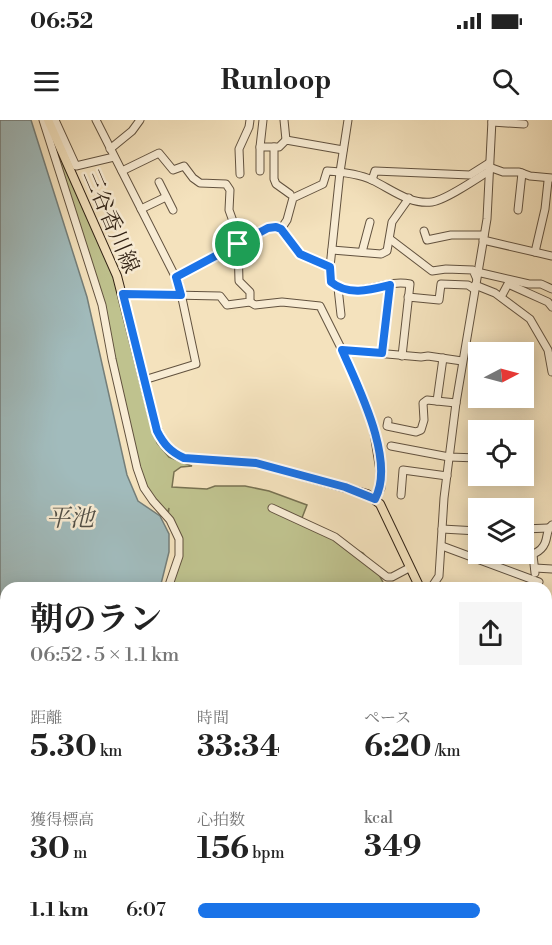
<!DOCTYPE html>
<html lang="ja">
<head>
<meta charset="utf-8">
<style>
	body { margin:0; font-family:"Libre Bodoni","Noto Serif JP",serif; background:#f6f6f6; color:#222; height:100vh; display:flex; flex-direction:column; font-size:22px; white-space:nowrap }
	* { box-sizing:border-box; margin:0 }
	p { font-size:20px; color:#767676 }
	.icon { flex:none; width:33px; height:33px; fill:none; stroke:currentColor; stroke-width:2; stroke-linecap:round; stroke-linejoin:round }
	.map { position:relative; flex:1; overflow:hidden }
	.sheet { position:absolute; left:0px; top:462px; width:552px; height:363px; display:flex; flex-direction:column; background:#fff; border-radius:18px 18px 0 0; box-shadow:0 3px 15px #0003 }
	.sheet>* { flex:none }
	.needle { width:39px; rotate:84deg }
	.fabs { position:absolute; left:468px; top:222px; display:grid; gap:12px }
	.fabs a { display:grid; place-items:center; width:66px; height:66px; border-radius:0px; background:#fff; box-shadow:0 3px 15px #0003; font-size:30px }
	.pin { position:absolute; display:grid; place-items:center; width:51px; height:51px; color:#fff; margin:-26px; border:3px solid #fff; border-radius:50%; box-shadow:0 2px 6px #0007 }
	.round { display:grid; place-items:center; flex:none; width:63px; height:63px; border-radius:0px; background:#f6f6f6 }
	.summary { display:flex; align-items:center; justify-content:space-between; height:102px; padding:0 30px }
	h1 { font-size:33px; font-weight:700; line-height:45px }
	.metrics { display:grid; grid-template-columns:repeat(3,1fr); gap:9px; height:102px; padding:6px 30px }
	.metrics div { display:grid; align-content:center }
	.metrics b { font-size:30px; font-weight:700 }
	.metrics small { font-size:16px; font-weight:400 }
	.metrics p { font-size:16px }
	ul { padding:0 30px; list-style:none; font-size:20px }
	li { display:grid; grid-template-columns:96px 72px 1fr; align-items:center; height:45px }
	li i { height:15px; border-radius:8px; background:#1a73e8 }
	.status { display:flex; justify-content:space-between; align-items:center; height:42px; padding:0 30px; background:#fff; direction:ltr }
	.status svg { height:16px; fill:currentColor }
	header { display:flex; justify-content:space-between; align-items:center; height:78px; padding:0 30px; background:#fff; font-size:27px; font-weight:700 }
	.map>svg:first-child { display:block }
</style>
</head>
<body>
<div class="status"><b>06:52</b><svg viewBox="0 0 49 12"><path d="M0 12V9h3v3zM5 12V6h3v6zM10 12V3h3v9zM15 12V0h3v12zM26 1h20v11H26zM47 4h2v5h-2z"/></svg></div>
<header><svg class="icon" aria-label="menu" viewBox="0 0 24 24"><path d="M4 6h16M4 12h16M4 18h16"/></svg>Runloop<svg class="icon" aria-label="search" viewBox="0 0 24 24"><circle cx="10" cy="10" r="6"/><path d="M15 15l6 6"/></svg></header>
<div class="map">
<svg width="552" height="825" viewBox="0 0 552 825">
	<rect width="100%" height="100%" fill="#f4e2bd"/>
	<filter id="stains"><feTurbulence type="fractalNoise" baseFrequency=".00333" numOctaves="4"/><feColorMatrix values="0 0 0 0 .2 0 0 0 0 .09 0 0 0 0 .02 0 0 0 .5 -.17"/></filter>
	<radialGradient id="worn" r=".72"><stop offset=".6" stop-color="#630" stop-opacity="0"/><stop offset="1" stop-color="#630" stop-opacity=".3"/></radialGradient>
	<!-- green -->
	<g fill="#bfc28e" stroke="#787252" stroke-width="1.5">
		<path d="M50,12L112,151L157,323L169,337L192,346L181,347L174,352L172,367L207,369L215,366H245L269,371L307,385L300,403L363,433L376,449L386,468H172L181,427L168,395L169,388L167,395L153,381L138,348L104,188Z"/>
		<path d="M104,819H227L251,825H107Z"/>
	</g>
	<!-- water -->
	<g fill="#a1bbbc" stroke="#747e79" stroke-width="1.5">
		<path d="M0,0H31L87,177L127,355L138,381L160,396L169,414V432L160,468H6V550L4,547H0Z"/>
		<path d="M232,819H419L418,825H257Z"/>
	</g>
	<g fill="none" stroke-linecap="round" stroke-linejoin="round">
		<!-- stream -->
		<g stroke="#747e79" stroke-width="1.5">
			<path d="M546,660H552"/>
			<path d="M0,676L6,677"/>
			<path d="M546,727L552,729"/>
			<path d="M0,784L6,787"/>
			<path d="M59,819L69,825"/>
		</g>
		<!-- minor casing -->
		<g stroke="#62523f" stroke-width="9">
			<g id="minor">
				<path d="M43,0L102,185L112,239L137,348L144,368L153,381L170,400L179,419V436L168,468"/>
				<path d="M55,0L76,46L114,37"/>
				<path d="M96,0L179,164L196,244L144,260"/>
				<path d="M284,0L286,20"/>
				<path d="M348,0L340,52L330,147L331,162C356,182 383,158 410,164L402,236"/>
				<path d="M492,2L524,4"/>
				<path d="M260,27H279L286,20L343,30"/>
				<path d="M274,27V59L276,64L290,74"/>
				<path d="M110,29L132,11L140,0"/>
				<path d="M489,47L503,52H519L530,56L552,58"/>
				<path d="M122,51L159,33L173,50L184,46L193,58L200,63L226,64L230,70L229,90L234,104L238,124L239,161L250,172V182L227,185L220,176L123,174"/>
				<path d="M260,51V27L263,0"/>
				<path d="M240,54L239,29L249,7L250,0"/>
				<path d="M372,60L375,51L470,55L489,43"/>
				<path d="M159,62L173,90"/>
				<path d="M141,89L166,77"/>
				<path d="M518,90L522,53"/>
				<path d="M281,109L287,100L293,78L323,64L327,51C342,52 359,54 372,60C391,69 410,85 432,82C446,80 476,59 489,51"/>
				<path d="M424,111L427,120L451,115H484"/>
				<path d="M390,119L432,151L446,149L473,150L476,157"/>
				<path d="M483,120L552,136"/>
				<path d="M332,130L381,134L387,131L392,102L409,78"/>
				<path d="M362,132L370,102"/>
				<path d="M535,132L545,89L548,61"/>
				<path d="M477,152L529,164H541L552,169"/>
				<path d="M176,157L268,108C290,104 288,126 303,136C311,141 321,143 330,147"/>
				<path d="M475,165L495,173L530,199L548,230L552,252"/>
				<path d="M338,168L341,195"/>
				<path d="M408,177L439,180L441,164L468,165L474,169"/>
				<path d="M501,177L508,164L548,182L552,187"/>
				<path d="M250,182L255,185L282,182L320,186L342,230L372,301L381,357V368L375,379"/>
				<path d="M342,230L421,237L428,236L462,241"/>
				<path d="M382,233L390,165"/>
				<path d="M437,281L443,238"/>
				<path d="M388,301L387,306L416,312L421,310L424,300L423,283L427,280L456,283"/>
				<path d="M391,326L449,337L478,338"/>
				<path d="M401,375L403,350L447,356"/>
				<path d="M272,388L335,417L387,457H392L409,448"/>
				<path d="M442,409L478,411"/>
				<path d="M524,409L548,408"/>
				<path d="M442,426L539,462"/>
				<path d="M533,435L535,453"/>
				<path d="M515,439C526,436 540,435 545,423C548,416 546,410 552,405"/>
				<path d="M535,448L552,449"/>
				<path d="M431,468L439,456L444,378L456,283L487,99L492,0"/>
				<path d="M0,593L6,580"/>
				<path d="M546,599L552,605"/>
				<path d="M0,622L6,627"/>
				<path d="M546,622L552,611"/>
				<path d="M0,702L6,703"/>
				<path d="M0,734L6,735"/>
				<path d="M546,746L552,748"/>
				<path d="M0,766L6,767"/>
				<path d="M0,817L6,818"/>
				<path d="M100,819L103,825"/>
				<path d="M426,819L428,825"/>
				<path d="M48,825L50,819"/>
				<path d="M122,825L143,819"/>
			</g>
		</g>
		<!-- major casing -->
		<g stroke="#312215" stroke-width="10">
			<g id="major">
				<path d="M48,0L117,156L154,301C160,319 167,330 184,338L256,343L367,374L380,384L420,468"/>
				<path d="M546,628L552,635"/>
				<path d="M546,770L552,772"/>
				<path d="M420,825V819"/>
			</g>
		</g>
		<!-- minor -->
		<use href="#minor" stroke="#f8ecd4" stroke-width="7"/>
		<!-- major -->
		<use href="#major" stroke="#f4e2bd" stroke-width="8"/>
	</g>
	<g fill="none" stroke-linecap="round" stroke-linejoin="round">
		<!-- route casing -->
		<g stroke="#fff" stroke-width="12">
			<path id="route" d="M276,107L281,109L300,134L330,147L331,162C348,176 370,170 390,165L382,233L342,230C358,267 396,341 375,379L345,367L256,343L184,338C171,332 164,325 157,311L123,174L181,175L176,157L268,108Z"/>
		</g>
		<!-- route -->
		<use href="#route" stroke="#1a73e8" stroke-width="8"/>
	</g>
	<g text-anchor="middle" stroke-width="5" stroke-linejoin="round" paint-order="stroke">
		<!-- street labels -->
		<g font-size="22" fill="#312215" stroke="#f8ecd4">
			<text transform="translate(112 101) rotate(67)" y="8">三谷香川線</text>
		</g>
		<!-- water labels -->
		<g font-size="24" font-style="italic" fill="#535047" stroke="#f8ecd4">
			<text x="70" y="406">平池</text>
		</g>
	</g>
	<rect width="100%" height="100%" filter="url(#stains)"/>
	<rect width="100%" height="100%" fill="url(#worn)"/>
</svg>
<div class="fabs">
<a><svg class="needle" viewBox="-14 -14 28 28"><path d="M0-13l5 13h-10z" fill="#e53935"/><path d="M0 13l5-13h-10z" fill="#767676"/></svg></a>
<a><svg class="icon" aria-label="locate" viewBox="0 0 24 24"><circle cx="12" cy="12" r="6"/><path d="M12 2v4M12 18v4M2 12h4M18 12h4"/></svg></a>
<a><svg class="icon" aria-label="layers" viewBox="0 0 24 24"><path d="M12 4l9 5-9 5-9-5zM3 14l9 5 9-5"/></svg></a>
</div>
<div class="pin" style="left:238px;top:124px;background:#1e9e55"><svg class="icon" aria-label="arrive" viewBox="0 0 24 24"><path d="M6 21V4h12l-3 4 3 4H6"/></svg></div>
<section class="sheet">
<div class="summary"><div><h1>朝のラン</h1><p>06:52 · 5 × 1.1 km</p></div><a class="round"><svg class="icon" aria-label="share" viewBox="0 0 24 24"><path d="M12 15V3M7 8l5-5 5 5M5 13v7h14v-7"/></svg></a></div>
<div class="metrics">
<div><p>距離</p><b>5.30<small> km</small></b></div>
<div><p>時間</p><b>33:34</b></div>
<div><p>ペース</p><b>6:20<small> /km</small></b></div>
</div>
<div class="metrics">
<div><p>獲得標高</p><b>30<small> m</small></b></div>
<div><p>心拍数</p><b>156<small> bpm</small></b></div>
<div><p>kcal</p><b>349</b></div>
</div>
<ul>
<li><b>1.1 km</b>6:07<i style="width:87%"></i></li>
</ul>
</section>
</div>
</body>
</html>
